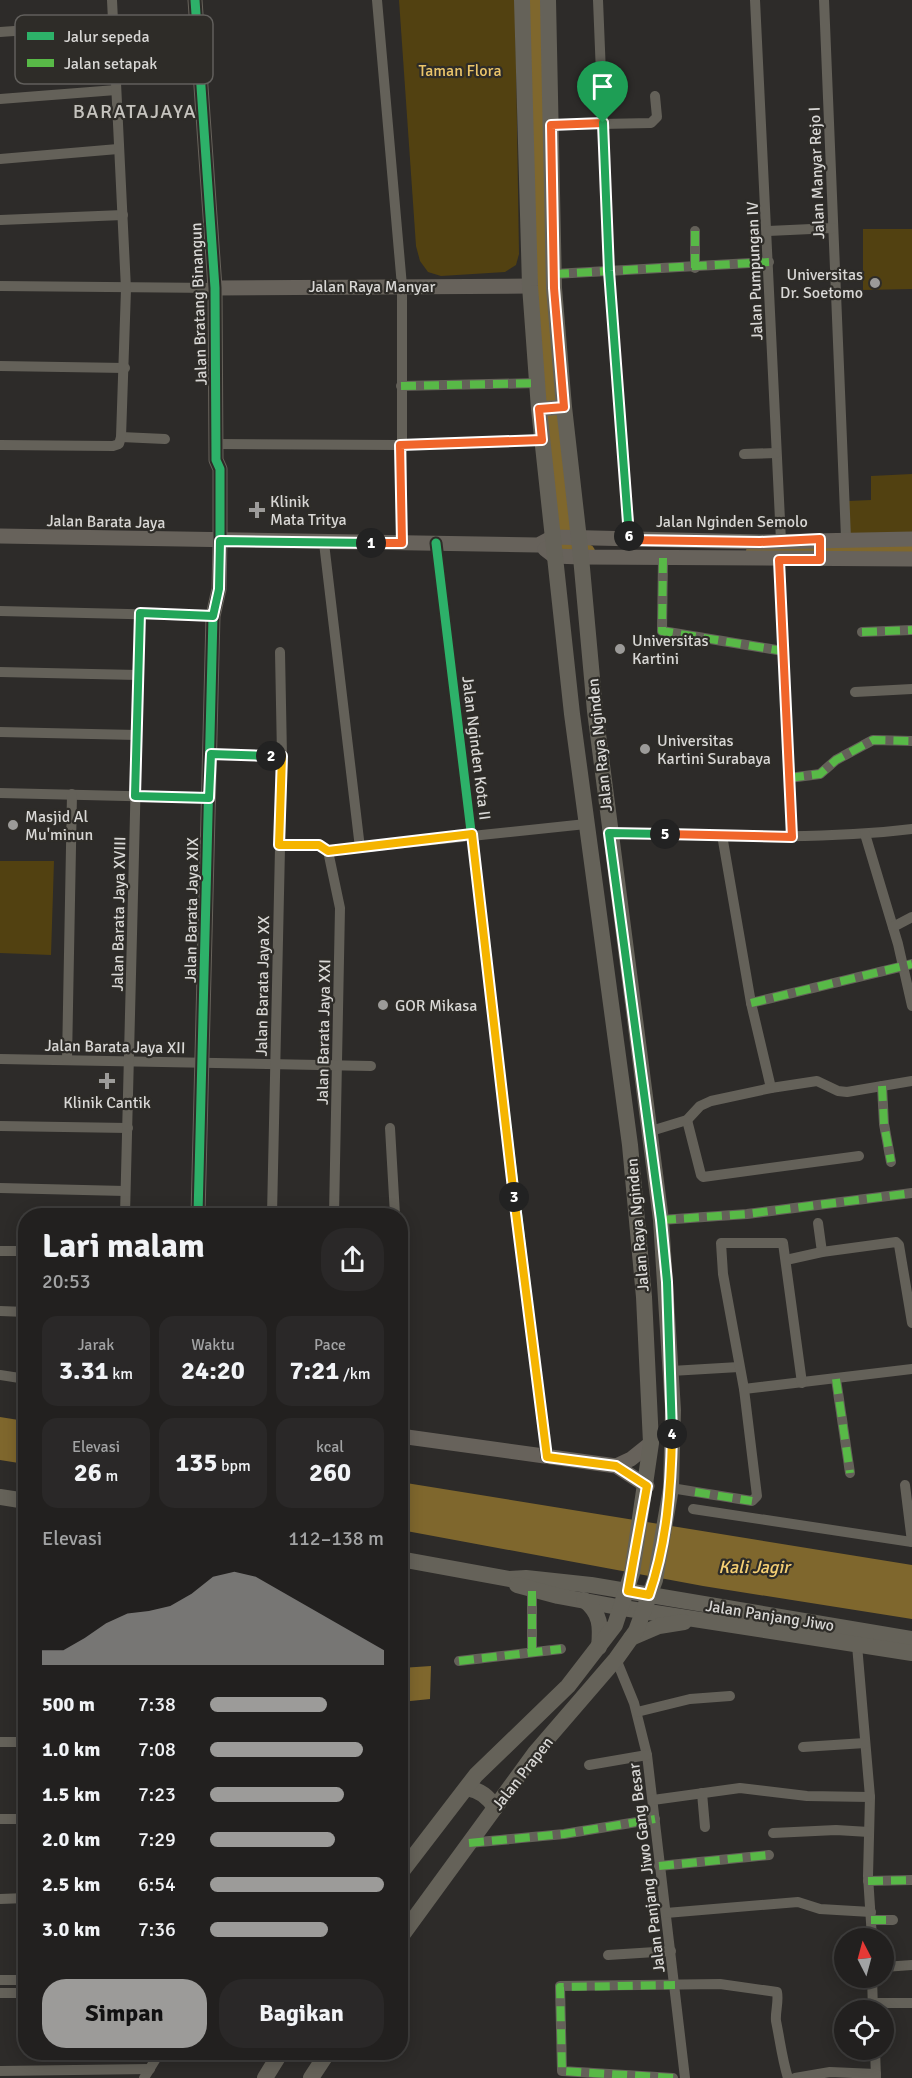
<!DOCTYPE html>
<html lang="id">
<head>
<meta charset="utf-8">
<style>
	body { margin:0; font-family:Signika,sans-serif; background:#2a2828; color:#f1f3f6; height:100vh; display:flex; flex-direction:column; font-size:22px; white-space:nowrap }
	* { box-sizing:border-box; margin:0 }
	p { font-size:20px; color:#a2a3a4 }
	.icon { flex:none; width:33px; height:33px; fill:none; stroke:currentColor; stroke-width:2; stroke-linecap:round; stroke-linejoin:round }
	.map { position:relative; flex:1; overflow:hidden }
	.details { position:absolute; left:18px; top:1208px; width:390px; height:852px; display:flex; flex-direction:column; background:#22201f; border-radius:24px; box-shadow:0 3px 15px #0003,0 0 0 2px #3f3e3d }
	.details>* { flex:none }
	.needle { width:39px; rotate:354deg }
	.buttons { position:absolute; left:834px; top:1928px; display:grid; gap:12px }
	.buttons a { display:grid; place-items:center; width:60px; height:60px; border-radius:50%; background:#22201f; box-shadow:0 3px 15px #0003,0 0 0 2px #3f3e3d; font-size:30px }
	.pin { position:absolute; display:grid; place-items:center; width:51px; height:51px; color:#fff; margin:-62px -26px; border-radius:50% 50% 50% 0; rotate:-45deg; box-shadow:0 0 6px #0007 }
	.pin .icon { rotate:45deg }
	.km { position:absolute; width:30px; height:30px; margin:-15px; border-radius:50%; background:#222; color:#fff; font-size:16px; line-height:30px; text-align:center }
	.round { display:grid; place-items:center; flex:none; width:63px; height:63px; border-radius:24px; background:#2a2828 }
	.overview { display:flex; align-items:center; justify-content:space-between; height:102px; padding:0 24px }
	h1 { font-size:33px; font-weight:800; line-height:45px }
	.metrics { display:grid; grid-template-columns:repeat(3,1fr); gap:9px; height:102px; padding:6px 24px }
	.metrics div { display:grid; align-content:center; border-radius:15px; background:#2a2828; text-align:center }
	.metrics b { font-size:26px; font-weight:800 }
	.metrics small { font-size:16px; font-weight:400 }
	.metrics p { font-size:16px }
	.chart { height:168px; padding:12px 24px }
	.chart p { display:flex; justify-content:space-between }
	.chart svg { width:100%; height:108px; margin-top:6px; fill:#9c9b99; opacity:.7 }
	.cta { display:flex; gap:12px; margin-top:auto; padding:12px 24px }
	.cta a { flex:1; height:69px; border-radius:24px; background:#9c9b99; color:#111; font-size:24px; font-weight:800; line-height:69px; text-align:center }
	.cta a+a { background:#2a2828; color:#f1f3f6 }
	ul { padding:0 24px; list-style:none; font-size:20px }
	li { display:grid; grid-template-columns:96px 72px 1fr; align-items:center; height:45px }
	li i { height:15px; border-radius:8px; background:#9c9b99 }
	.map>svg:first-child { display:block }
</style>
</head>
<body>
<div class="map">
<svg width="912" height="2078" viewBox="0 0 912 2078">
	<rect width="100%" height="100%" fill="#2d2b29"/>
	<!-- green -->
	<g fill="#524111">
		<path d="M399,0H515L519,254L516,265L505,272L441,276L428,272L420,261L416,246Z"/>
		<path d="M863,229H912V289L863,290Z"/>
		<path d="M912,474V532L849,534L848,501L871,500V476Z"/>
		<path d="M0,861H54L51,955L0,953Z"/>
	</g>
	<!-- water -->
	<g fill="#7f672d">
		<path d="M0,1417L25,1421V1464L0,1460Z"/>
		<path d="M400,1482L912,1565V1619L703,1586L401,1530Z"/>
		<path d="M431,1666L430,1699L401,1702V1668Z"/>
	</g>
	<g fill="none" stroke-linecap="round" stroke-linejoin="round">
		<!-- river -->
		<g stroke="#7f672d" stroke-width="16">
			<path d="M535,0L537,142L553,415L569,552H587"/>
			<path d="M754,551L912,550"/>
		</g>
		<!-- street -->
		<g stroke="#646159" stroke-width="10">
			<path d="M377,0L402,286V543"/>
			<path d="M598,0L609,271L630,540"/>
			<path d="M755,0L781,541"/>
			<path d="M824,0L846,538"/>
			<path d="M0,32L113,24"/>
			<path d="M0,99L116,90"/>
			<path d="M551,125L651,123L657,117L655,96"/>
			<path d="M0,159L118,149"/>
			<path d="M0,220L123,215"/>
			<path d="M695,231V268"/>
			<path d="M768,231L833,228"/>
			<path d="M554,274L769,262"/>
			<path d="M0,286L215,288"/>
			<path d="M0,366L125,368"/>
			<path d="M401,386L538,383"/>
			<path d="M121,437L165,439"/>
			<path d="M216,444L400,445L542,440"/>
			<path d="M0,445L113,446L119,444L121,437L126,289L112,0"/>
			<path d="M744,454L776,453"/>
			<path d="M324,543L360,848"/>
			<path d="M436,543L547,1457"/>
			<path d="M663,558L662,631L783,651"/>
			<path d="M779,559L792,837"/>
			<path d="M0,611L213,616"/>
			<path d="M862,632L912,630"/>
			<path d="M0,672L138,675"/>
			<path d="M855,692L912,689"/>
			<path d="M0,732L137,735"/>
			<path d="M211,754L282,756"/>
			<path d="M789,778L820,774L836,760L873,740L912,741"/>
			<path d="M0,793L209,798"/>
			<path d="M609,833C710,835 811,841 912,829"/>
			<path d="M865,834L898,944L912,1006"/>
			<path d="M722,835L751,1003L771,1088"/>
			<path d="M279,845H319L328,851L586,824"/>
			<path d="M328,851L340,908L334,1215"/>
			<path d="M893,927L912,917"/>
			<path d="M751,1003L912,964"/>
			<path d="M0,1059L371,1066"/>
			<path d="M67,1060L72,794"/>
			<path d="M882,1086L884,1124L891,1162"/>
			<path d="M687,1120L701,1175L703,1177L859,1156"/>
			<path d="M0,1126L128,1128"/>
			<path d="M390,1128L395,1215"/>
			<path d="M651,1131L687,1120L700,1106L711,1101L771,1088L817,1081L838,1091L847,1092L912,1081"/>
			<path d="M0,1188L125,1191"/>
			<path d="M125,1215L140,613"/>
			<path d="M272,1215L282,756L280,652"/>
			<path d="M661,1220L747,1214L912,1193"/>
			<path d="M818,1223L822,1252"/>
			<path d="M0,1251H26"/>
			<path d="M786,1260L822,1252L896,1242L899,1245L912,1323"/>
			<path d="M0,1311L26,1312"/>
			<path d="M671,1371L739,1367"/>
			<path d="M0,1375L26,1379"/>
			<path d="M836,1379L850,1473"/>
			<path d="M744,1389L912,1369"/>
			<path d="M905,1485L912,1542"/>
			<path d="M671,1488L752,1501L757,1496L744,1389L723,1274L721,1243H783L802,1383"/>
			<path d="M693,1509L912,1542"/>
			<path d="M857,1645L870,1797L868,1876L872,1938"/>
			<path d="M532,1652V1590"/>
			<path d="M616,1659L634,1703L647,1755L685,2078"/>
			<path d="M459,1661L561,1649"/>
			<path d="M637,1712L690,1699L730,1696"/>
			<path d="M0,1742H26"/>
			<path d="M803,1747L865,1743"/>
			<path d="M589,1765L647,1755"/>
			<path d="M702,1793L705,1827"/>
			<path d="M653,1800L740,1788L807,1796L870,1797"/>
			<path d="M0,1819H26"/>
			<path d="M773,1833L836,1830L869,1832"/>
			<path d="M469,1843L564,1834L655,1819"/>
			<path d="M659,1866L769,1855"/>
			<path d="M868,1881L912,1880"/>
			<path d="M0,1899L26,1898"/>
			<path d="M666,1913L798,1902L820,1909L871,1912"/>
			<path d="M871,1920H893"/>
			<path d="M608,1955L671,1951"/>
			<path d="M884,1967L912,1965"/>
			<path d="M872,1977L873,2010"/>
			<path d="M0,1980H26"/>
			<path d="M0,1993H26"/>
			<path d="M873,2003H912"/>
			<path d="M875,2049L876,2078"/>
			<path d="M0,2071L150,2069"/>
			<path d="M144,2078L160,2052"/>
			<path d="M673,2078L562,2071L560,1986L720,1984L777,1992C779,2002 775,2012 776,2021C780,2040 782,2059 788,2078"/>
			<path d="M795,2078L830,2072L876,2074"/>
		</g>
		<!-- secondary -->
		<g stroke="#67625b" stroke-width="15">
			<path d="M195,0L215,288L216,460L220,469V541L219,589L213,616L198,1215"/>
			<path d="M215,288L530,286"/>
			<path d="M539,409L564,407"/>
			<path d="M0,536L538,545L553,537L760,542L912,539"/>
			<path d="M545,549L554,556L581,557L912,559"/>
			<path d="M400,1436L616,1466L647,1486"/>
			<path d="M616,1466L631,1459L651,1443"/>
		</g>
		<!-- primary -->
		<g stroke="#656259" stroke-width="16">
			<path d="M0,1497L26,1501"/>
			<path d="M400,1559L509,1579L526,1578L591,1585L912,1639"/>
			<path d="M517,1585L558,1596L623,1608L912,1653"/>
			<path d="M584,1600C601,1613 601,1627 599,1647"/>
			<path d="M631,1638L659,1626L684,1622"/>
			<path d="M467,1788C479,1790 489,1797 495,1808"/>
			<path d="M400,1874L476,1775L568,1686L615,1625L632,1573L651,1443L644,1297L630,1145L572,714L539,409L530,286L522,0"/>
			<path d="M400,1938L535,1753L616,1659L636,1631L655,1580L671,1488L673,1410L661,1220L595,711L581,557L564,407L554,288L548,0"/>
			<path d="M265,2078L281,2052"/>
			<path d="M311,2078L328,2052"/>
		</g>
		<!-- quiet -->
		<g stroke="#58b947" stroke-width="8" stroke-dasharray="15 8" stroke-linecap="butt">
			<path d="M695,231V268"/>
			<path d="M554,274L769,262"/>
			<path d="M401,386L538,383"/>
			<path d="M663,558L662,631L783,651"/>
			<path d="M779,565L792,837"/>
			<path d="M862,632L912,630"/>
			<path d="M789,778L820,774L836,760L873,740L912,741"/>
			<path d="M751,1003L912,964"/>
			<path d="M882,1086L884,1124L891,1162"/>
			<path d="M661,1220L747,1214L912,1193"/>
			<path d="M836,1379L850,1473"/>
			<path d="M695,1492L752,1501"/>
			<path d="M532,1652V1590"/>
			<path d="M459,1661L561,1649"/>
			<path d="M469,1843L564,1834L655,1819"/>
			<path d="M659,1866L769,1855"/>
			<path d="M868,1881L912,1880"/>
			<path d="M871,1920H893"/>
			<path d="M673,2078L562,2071L560,1987L675,1985"/>
		</g>
		<!-- cycleway casing -->
		<g stroke="#2e2c28" stroke-width="13">
			<g id="cycleway">
				<path d="M195,0L215,288L216,460L220,469V541L219,589L213,616L198,1215"/>
				<path d="M436,543L547,1457"/>
			</g>
		</g>
		<!-- cycleway -->
		<use href="#cycleway" stroke="#2db169" stroke-width="9"/>
	</g>
	<g fill="none" stroke-linecap="round" stroke-linejoin="round">
		<!-- split-1 casing -->
		<g stroke="#fff" stroke-width="12">
			<path id="split-1" d="M371,543H402L400,445L542,440L539,409L564,407L554,288L551,125L603,123"/>
		</g>
		<!-- split-2 casing -->
		<g stroke="#fff" stroke-width="12">
			<path id="split-2" d="M271,756L211,754L209,798L135,796L140,613L213,616L219,589L220,541L371,543"/>
		</g>
		<!-- split-3 casing -->
		<g stroke="#fff" stroke-width="12">
			<path id="split-3" d="M271,756H282L279,845H319L328,851L472,834L514,1197"/>
		</g>
		<!-- split-4 casing -->
		<g stroke="#fff" stroke-width="12">
			<path id="split-4" d="M514,1197L547,1457L616,1466L647,1486L628,1591L649,1595C667,1543 671,1488 672,1434"/>
		</g>
		<!-- split-5 casing -->
		<g stroke="#fff" stroke-width="12">
			<path id="split-5" d="M665,834L609,833L661,1220L667,1282L672,1434"/>
		</g>
		<!-- split-6 casing -->
		<g stroke="#fff" stroke-width="12">
			<path id="split-6" d="M629,536L630,540L760,542L820,539V560H779L792,837L665,834"/>
		</g>
		<!-- split-7 casing -->
		<g stroke="#fff" stroke-width="12">
			<path id="split-7" d="M603,123L609,271L629,536"/>
		</g>
		<!-- split-1 -->
		<use href="#split-1" stroke="#f0652b" stroke-width="8"/>
		<!-- split-2 -->
		<use href="#split-2" stroke="#22a559" stroke-width="8"/>
		<!-- split-3 -->
		<use href="#split-3" stroke="#f5b400" stroke-width="8"/>
		<!-- split-4 -->
		<use href="#split-4" stroke="#f5b400" stroke-width="8"/>
		<!-- split-5 -->
		<use href="#split-5" stroke="#22a559" stroke-width="8"/>
		<!-- split-6 -->
		<use href="#split-6" stroke="#f0652b" stroke-width="8"/>
		<!-- split-7 -->
		<use href="#split-7" stroke="#22a559" stroke-width="8"/>
	</g>
	<!-- markers -->
	<g fill="#9c9b99" stroke="#2e2c28" stroke-width="2">
		<circle cx="875" cy="283" r="6"/>
		<path d="M254 501h6v6h6v6h-6v6h-6v-6h-6v-6h6z"/>
		<circle cx="620" cy="649" r="6"/>
		<circle cx="645" cy="749" r="6"/>
		<circle cx="13" cy="825" r="6"/>
		<circle cx="383" cy="1005" r="6"/>
		<path d="M104 1072h6v6h6v6h-6v6h-6v-6h-6v-6h6z"/>
	</g>
	<g text-anchor="middle" stroke-width="4.5" stroke-linejoin="round" paint-order="stroke">
		<!-- park labels -->
		<g font-size="16" fill="#ebc56a" stroke="#2e2c28">
			<text x="460" y="76">Taman Flora</text>
		</g>
		<!-- street labels -->
		<g font-size="16" fill="#d8d7d5" stroke="#2e2c28">
			<text transform="translate(816 173) rotate(-92)" y="6">Jalan Manyar Rejo I</text>
			<text transform="translate(754 271) rotate(-92)" y="6">Jalan Pumpungan IV</text>
			<text x="372" y="292">Jalan Raya Manyar</text>
			<text transform="translate(198 304) rotate(-92)" y="6">Jalan Bratang Binangun</text>
			<text transform="translate(106 521) rotate(1)" y="6">Jalan Barata Jaya</text>
			<text x="732" y="527">Jalan Nginden Semolo</text>
			<text transform="translate(599 745) rotate(-96)" y="6">Jalan Raya Nginden</text>
			<text transform="translate(477 748) rotate(83)" y="6">Jalan Nginden Kota II</text>
			<text transform="translate(191 910) rotate(-89)" y="6">Jalan Barata Jaya XIX</text>
			<text transform="translate(118 914) rotate(-89)" y="6">Jalan Barata Jaya XVIII</text>
			<text transform="translate(262 986) rotate(-89)" y="6">Jalan Barata Jaya XX</text>
			<text transform="translate(323 1032) rotate(-89)" y="6">Jalan Barata Jaya XXI</text>
			<text transform="translate(115 1046) rotate(1)" y="6">Jalan Barata Jaya XII</text>
			<text transform="translate(637 1225) rotate(-95)" y="6">Jalan Raya Nginden</text>
			<text transform="translate(770 1615) rotate(9)" y="6">Jalan Panjang Jiwo</text>
			<text transform="translate(522 1773) rotate(-52)" y="6">Jalan Prapen</text>
			<text transform="translate(646 1868) rotate(-97)" y="6">Jalan Panjang Jiwo Gang Besar</text>
		</g>
		<!-- poi labels -->
		<g font-size="16" fill="#d8d7d5" stroke="#2e2c28" text-anchor="start">
			<text x="863" y="280" text-anchor="end">Universitas<tspan x="863" dy="18">Dr. Soetomo</tspan></text>
			<text x="270" y="507">Klinik<tspan x="270" dy="18">Mata Tritya</tspan></text>
			<text x="632" y="646">Universitas<tspan x="632" dy="18">Kartini</tspan></text>
			<text x="657" y="746">Universitas<tspan x="657" dy="18">Kartini Surabaya</tspan></text>
			<text x="25" y="822">Masjid Al<tspan x="25" dy="18">Mu'minun</tspan></text>
			<text x="395" y="1011">GOR Mikasa</text>
			<text x="107" y="1108" text-anchor="middle">Klinik Cantik</text>
		</g>
		<!-- water labels -->
		<g font-size="18" font-style="italic" fill="#f6d074" stroke="#2e2c28">
			<text x="754" y="1573">Kali Jagir</text>
		</g>
		<!-- quarter labels -->
		<g font-size="20" letter-spacing="1.5" fill="#c5c3be" stroke="#2e2c28">
			<text x="135" y="118">BARATAJAYA</text>
		</g>
	</g>
	<!-- legend -->
	<rect x="15" y="15" width="198" height="69" rx="9" fill="#2e2c28" stroke="#615f5c" stroke-width="1.5"/>
	<rect x="27" y="32" width="27" height="8" fill="#2db169"/>
	<rect x="27" y="59" width="27" height="8" fill="#58b947"/>
	<g font-size="16" fill="#d8d7d5">
		<text x="64" y="42">Jalur sepeda</text>
		<text x="64" y="69">Jalan setapak</text>
	</g>
</svg>
<div class="buttons">
<a><svg class="needle" viewBox="-14 -14 28 28"><path d="M0-13l5 13h-10z" fill="#e53935"/><path d="M0 13l5-13h-10z" fill="#a2a3a4"/></svg></a>
<a><svg class="icon" aria-label="locate" viewBox="0 0 24 24"><circle cx="12" cy="12" r="6"/><path d="M12 2v4M12 18v4M2 12h4M18 12h4"/></svg></a>
</div>
<div class="pin" style="left:603px;top:123px;background:#1e9e55"><svg class="icon" aria-label="arrive" viewBox="0 0 24 24"><path d="M6 21V4h12l-3 4 3 4H6"/></svg></div>
<b class="km" style="left:371px;top:543px">1</b>
<b class="km" style="left:271px;top:756px">2</b>
<b class="km" style="left:514px;top:1197px">3</b>
<b class="km" style="left:672px;top:1434px">4</b>
<b class="km" style="left:665px;top:834px">5</b>
<b class="km" style="left:629px;top:536px">6</b>
<section class="details">
<div class="overview"><div><h1>Lari malam</h1><p>20:53</p></div><a class="round"><svg class="icon" aria-label="share" viewBox="0 0 24 24"><path d="M12 15V3M7 8l5-5 5 5M5 13v7h14v-7"/></svg></a></div>
<div class="metrics">
<div><p>Jarak</p><b>3.31<small> km</small></b></div>
<div><p>Waktu</p><b>24:20</b></div>
<div><p>Pace</p><b>7:21<small> /km</small></b></div>
</div>
<div class="metrics">
<div><p>Elevasi</p><b>26<small> m</small></b></div>
<div><b>135<small> bpm</small></b></div>
<div><p>kcal</p><b>260</b></div>
</div>
<div class="chart"><p><span>Elevasi</span>112–138 m</p>
<svg viewBox="0 0 160 44" preserveAspectRatio="none"><path d="M0 44V38L10 38L20 33L30 27L40 23L50 22L60 20L70 15L80 8L90 6L100 8L110 13L120 18L130 23L140 28L150 33L160 38V44z"/></svg>
</div>
<ul>
<li><b>500 m</b>7:38<i style="width:67%"></i></li>
<li><b>1.0 km</b>7:08<i style="width:88%"></i></li>
<li><b>1.5 km</b>7:23<i style="width:77%"></i></li>
<li><b>2.0 km</b>7:29<i style="width:72%"></i></li>
<li><b>2.5 km</b>6:54<i style="width:100%"></i></li>
<li><b>3.0 km</b>7:36<i style="width:68%"></i></li>
</ul>
<div class="cta"><a>Simpan</a><a>Bagikan</a></div>
</section>
</div>
</body>
</html>
